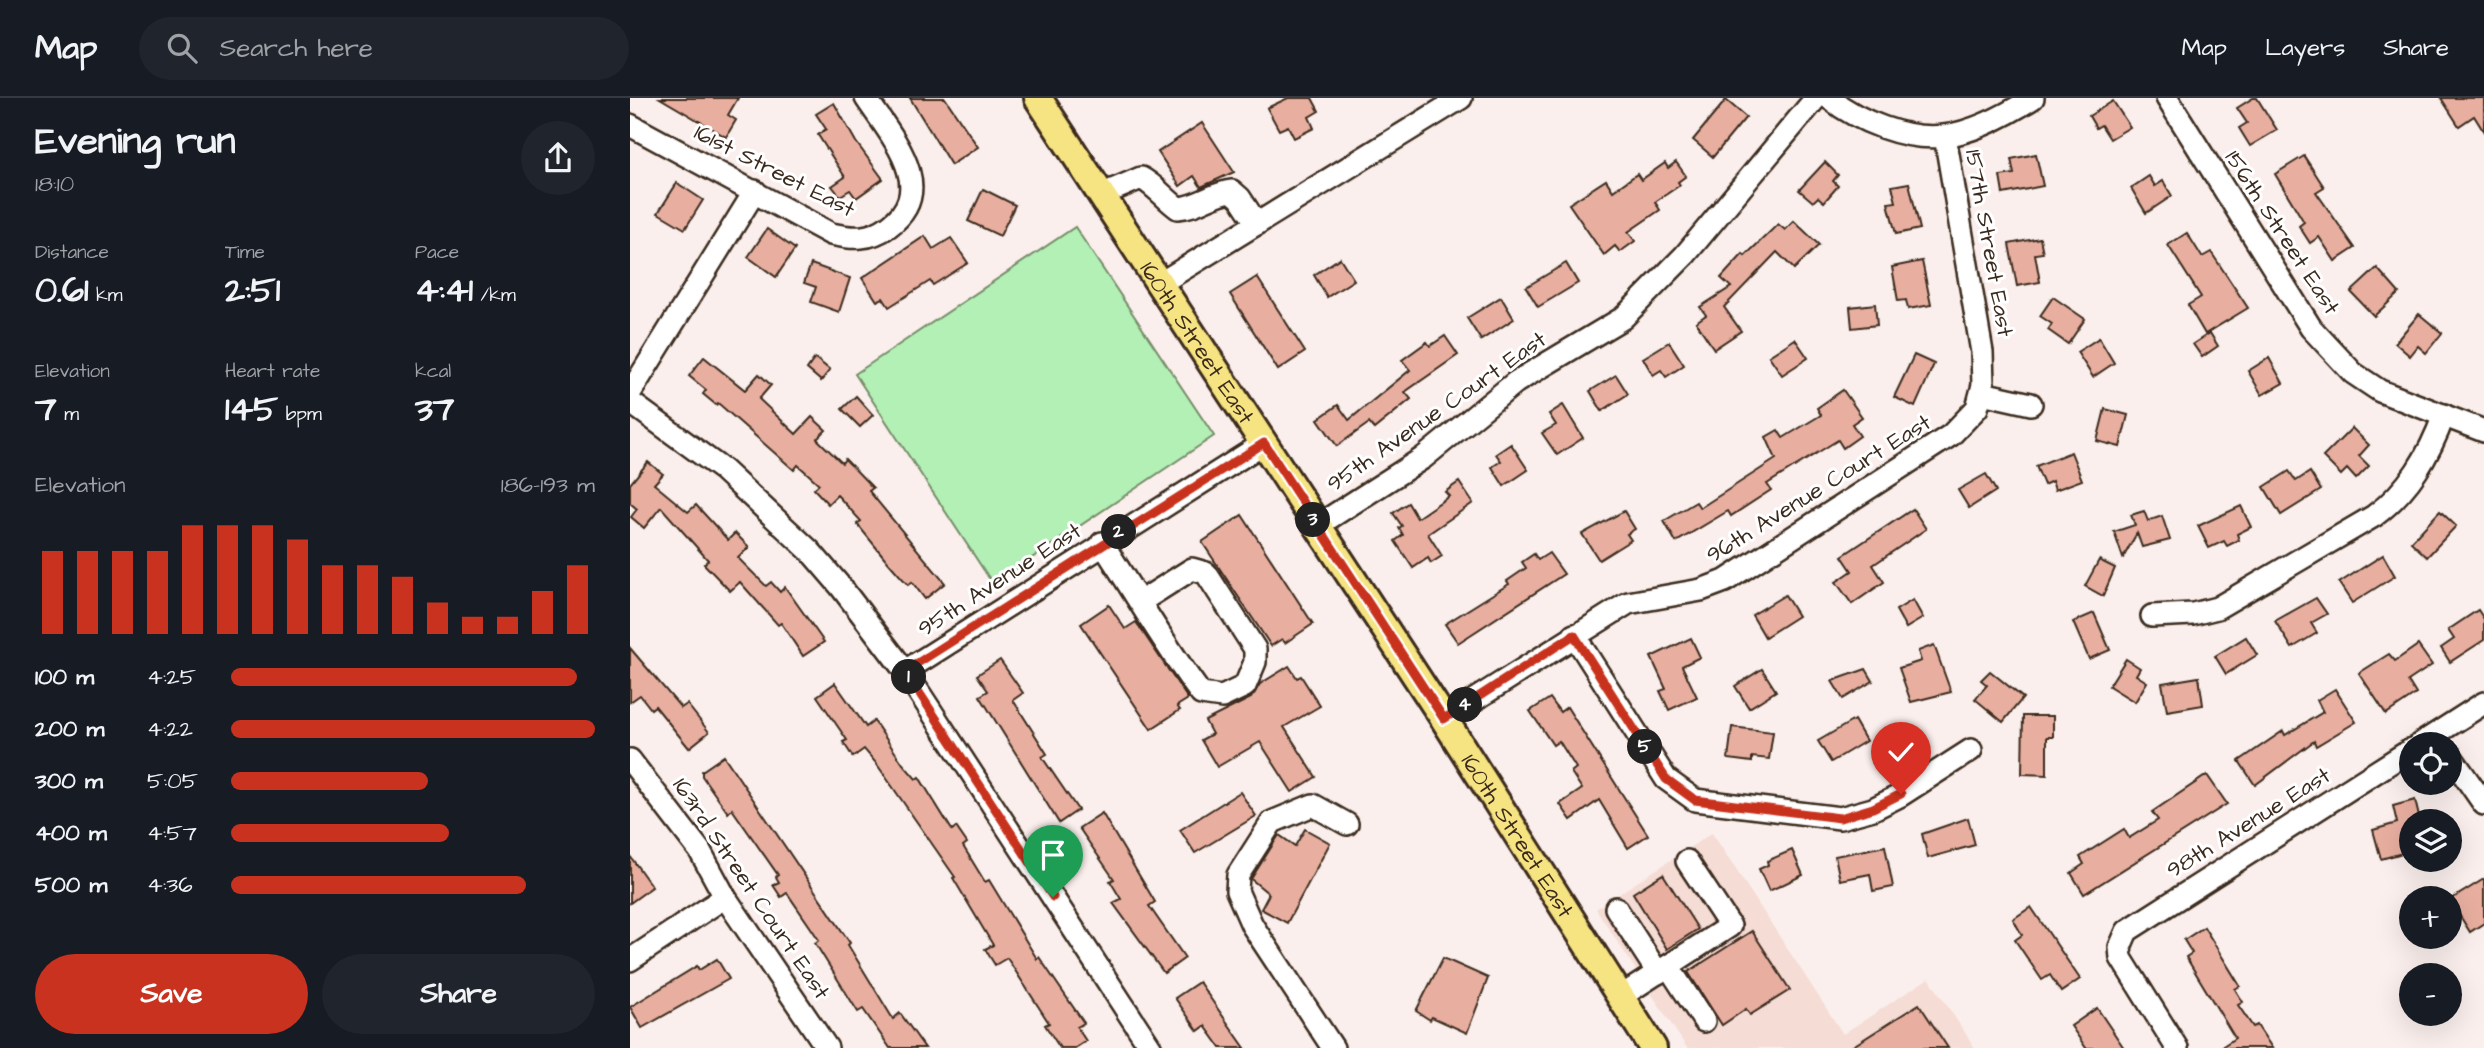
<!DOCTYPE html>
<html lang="en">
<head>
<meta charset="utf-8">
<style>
	body { margin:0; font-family:"Architects Daughter",sans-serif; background:#20242c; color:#f1f3f6; height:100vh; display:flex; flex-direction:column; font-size:26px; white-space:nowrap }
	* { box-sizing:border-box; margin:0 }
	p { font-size:23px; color:#9ea1a6 }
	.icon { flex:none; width:38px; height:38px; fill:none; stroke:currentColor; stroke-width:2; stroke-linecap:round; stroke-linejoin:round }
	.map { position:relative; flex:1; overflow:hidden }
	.details { display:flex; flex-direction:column; background:#171b24; width:630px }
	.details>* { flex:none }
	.controls { position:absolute; left:1769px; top:634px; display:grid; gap:14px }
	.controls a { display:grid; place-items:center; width:63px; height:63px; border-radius:50%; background:#171b24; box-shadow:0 7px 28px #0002; font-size:35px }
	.pin { position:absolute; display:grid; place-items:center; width:60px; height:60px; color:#fff; margin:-72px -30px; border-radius:50% 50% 50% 0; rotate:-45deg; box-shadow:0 0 7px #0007 }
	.pin .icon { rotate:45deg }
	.km { position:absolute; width:35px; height:35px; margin:-18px; border-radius:50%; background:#222; color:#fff; font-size:19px; line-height:35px; text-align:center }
	.round { display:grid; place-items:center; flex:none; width:74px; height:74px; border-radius:37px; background:#20242c }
	.overview { display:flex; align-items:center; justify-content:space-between; height:119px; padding:0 35px }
	h1 { font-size:38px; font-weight:700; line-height:52px }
	.figures { display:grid; grid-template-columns:repeat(3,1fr); gap:10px; height:119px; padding:7px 35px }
	.figures div { display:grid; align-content:center }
	.figures b { font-size:35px; font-weight:700 }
	.figures small { font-size:19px; font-weight:400 }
	.figures p { font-size:19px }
	.chart { height:196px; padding:14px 35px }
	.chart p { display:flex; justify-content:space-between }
	.chart svg { width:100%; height:126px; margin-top:7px; stroke:#c8321e; stroke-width:6 }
	.cta { display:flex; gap:14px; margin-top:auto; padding:14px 35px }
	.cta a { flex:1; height:80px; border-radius:42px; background:#c8321e; color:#fff; font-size:28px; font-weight:700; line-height:80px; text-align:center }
	.cta a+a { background:#20242c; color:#f1f3f6 }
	ul { padding:0 35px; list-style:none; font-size:23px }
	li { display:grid; grid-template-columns:112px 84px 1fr; align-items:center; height:52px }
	li i { height:18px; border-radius:9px; background:#c8321e }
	header { display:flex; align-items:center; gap:42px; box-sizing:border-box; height:98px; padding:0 35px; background:#171b24; border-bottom:2px solid #363941 }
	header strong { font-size:33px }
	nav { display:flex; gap:38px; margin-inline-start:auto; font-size:24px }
	.search { width:490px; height:63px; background:#20242c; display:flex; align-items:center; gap:18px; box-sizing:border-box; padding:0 24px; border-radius:38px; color:#9ea1a6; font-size:26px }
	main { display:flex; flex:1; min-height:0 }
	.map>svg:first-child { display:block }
</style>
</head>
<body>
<header>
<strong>Map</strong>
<div class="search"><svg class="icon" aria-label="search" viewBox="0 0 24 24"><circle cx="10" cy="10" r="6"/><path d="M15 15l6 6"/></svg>Search here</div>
<nav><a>Map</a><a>Layers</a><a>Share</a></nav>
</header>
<main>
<section class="details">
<div class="overview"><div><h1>Evening run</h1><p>18:10</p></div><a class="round"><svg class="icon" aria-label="share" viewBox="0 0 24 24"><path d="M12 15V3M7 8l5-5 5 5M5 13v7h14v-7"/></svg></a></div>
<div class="figures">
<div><p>Distance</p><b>0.61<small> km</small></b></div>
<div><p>Time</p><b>2:51</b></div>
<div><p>Pace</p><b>4:41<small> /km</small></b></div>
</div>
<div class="figures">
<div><p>Elevation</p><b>7<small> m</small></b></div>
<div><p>Heart rate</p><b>145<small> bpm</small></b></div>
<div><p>kcal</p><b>37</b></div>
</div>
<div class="chart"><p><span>Elevation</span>186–193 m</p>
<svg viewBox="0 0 160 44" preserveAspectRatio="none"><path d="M5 44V15M15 44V15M25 44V15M35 44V15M45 44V6M55 44V6M65 44V6M75 44V11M85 44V20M95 44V20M105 44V24M115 44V33M125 44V38M135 44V38M145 44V29M155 44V20"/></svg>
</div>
<ul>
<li><b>100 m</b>4:25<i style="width:95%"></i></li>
<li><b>200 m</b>4:22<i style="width:100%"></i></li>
<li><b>300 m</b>5:05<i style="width:54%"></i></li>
<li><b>400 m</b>4:57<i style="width:60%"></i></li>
<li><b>500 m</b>4:36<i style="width:81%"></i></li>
</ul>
<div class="cta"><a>Save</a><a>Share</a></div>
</section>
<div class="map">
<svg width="1854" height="950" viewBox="0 0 1854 950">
	<rect width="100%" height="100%" fill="#faefec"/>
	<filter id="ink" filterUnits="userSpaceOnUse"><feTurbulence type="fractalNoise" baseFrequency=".0143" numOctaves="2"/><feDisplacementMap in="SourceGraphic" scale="14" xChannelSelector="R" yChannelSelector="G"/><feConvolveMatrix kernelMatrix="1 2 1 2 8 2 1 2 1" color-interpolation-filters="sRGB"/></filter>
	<g filter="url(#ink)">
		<!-- built -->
		<path fill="#f5dcd5" d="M1082,735L1213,936L1299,880L1345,950H1057L966,811Z"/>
		<!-- green -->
		<path fill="#b3f0b6" stroke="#778d6a" stroke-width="2" d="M445,129L584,338L363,486L225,276Z"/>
		<!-- building -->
		<g fill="#e8afa0" stroke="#3b2a1e" stroke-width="2">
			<path d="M30,0H108L98,17L106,22L96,39Z"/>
			<path d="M280,0H315L348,49L321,67Z"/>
			<path d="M658,0H682L689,13L679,19L684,30L664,40L658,28L649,32L637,10Z"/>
			<path d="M1623,0H1627L1647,32L1620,48L1609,30L1617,25L1607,10Z"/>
			<path d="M1811,0H1854V34L1844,18L1829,28Z"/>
			<path d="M1096,2L1116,19L1083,59L1063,42Z"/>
			<path d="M1483,3L1500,29L1480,41L1471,27L1466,30L1459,18Z"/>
			<path d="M204,5L226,44L253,81L226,100L220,92L210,98L202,88L215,79L188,37L196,31L186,16Z"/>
			<path d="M572,25L604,74L571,89L564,78L550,88L528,54Z"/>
			<path d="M1406,56L1413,88L1373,96L1370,78L1384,76L1381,61Z"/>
			<path d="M1674,58L1694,89L1686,94L1725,150L1705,163L1689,139L1680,145L1669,128L1674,124L1645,76Z"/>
			<path d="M1046,64L1056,78L1048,84L1050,87L1025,104L1030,112L998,134L1005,143L990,154L985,148L974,157L939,106L976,82L983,93L1007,76L1011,82L1035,65L1038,70Z"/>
			<path d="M1195,64L1208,77L1203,83L1208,88L1194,104L1188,99L1183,104L1169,92Z"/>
			<path d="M1519,78L1525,88L1533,83L1542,98L1516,115L1501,90Z"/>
			<path d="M47,85L73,102L55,131L28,115Z"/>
			<path d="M1279,85L1290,131L1266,136L1258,105L1266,104L1262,88Z"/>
			<path d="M353,91L385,107L370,138L338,123Z"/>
			<path d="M1164,123L1189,147L1164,171L1147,154L1094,209L1111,233L1084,251L1066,224L1076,217L1070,209L1101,189L1091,180L1113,156L1115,158L1148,126L1155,132Z"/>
			<path d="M137,131L165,151L146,179L118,159Z"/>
			<path d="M1557,135L1572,159L1581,154L1618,210L1575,236L1558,207L1571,199L1538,147Z"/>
			<path d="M295,138L303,151L321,140L338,165L303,187L300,183L259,209L253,200L247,203L232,180Z"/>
			<path d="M1410,140L1413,155L1405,156L1410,184L1387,188L1379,146Z"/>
			<path d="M710,160L724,182L697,199L684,177Z"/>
			<path d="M1292,163L1301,207L1278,211L1276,202L1268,203L1262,169Z"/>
			<path d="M936,165L948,185L908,209L896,189Z"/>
			<path d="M181,166L220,180L209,214L181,204L186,189L174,185Z"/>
			<path d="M1747,170L1769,195L1744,218L1721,194Z"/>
			<path d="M627,179L675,254L648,272L600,196Z"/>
			<path d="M871,199L884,221L851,242L837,220Z"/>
			<path d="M1423,199L1455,221L1438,246L1418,232L1422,226L1410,218Z"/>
			<path d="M1245,206L1247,227L1222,230L1220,209Z"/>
			<path d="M1789,216L1812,235L1796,255L1788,248L1780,258L1765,245Z"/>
			<path d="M1580,235L1588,248L1572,259L1563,246Z"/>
			<path d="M815,238L828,257L775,294L781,301L744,331L739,325L707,348L688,321L708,307L719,322L780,272L772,262L797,244L800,248Z"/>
			<path d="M1469,240L1484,265L1463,279L1447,254Z"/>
			<path d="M1165,241L1178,260L1152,277L1139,258Z"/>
			<path d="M1039,244L1054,267L1036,279L1031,272L1023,277L1013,260Z"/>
			<path d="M1284,257L1304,266L1285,309L1264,299Z"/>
			<path d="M74,259L115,292L129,276L141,287L129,301L166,336L182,319L196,332L187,341L212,365L215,361L243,390L239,393L315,485L295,501L282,484L278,487L258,464L227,426L231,423L207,397L198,406L184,391L189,386L168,367L164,372L88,305L86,307L73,296L76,292L59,278Z"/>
			<path d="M185,260L200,272L191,283L177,271Z"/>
			<path d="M1639,260L1653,285L1632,297L1618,273Z"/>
			<path d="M986,277L998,296L972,313L960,293Z"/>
			<path d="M1213,292L1232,319L1222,326L1230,338L1213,350L1208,342L1137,386L1141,392L1101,418L1098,413L1046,444L1034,423L1066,404L1070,410L1146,361L1136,339L1148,332L1153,340L1191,317L1187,310Z"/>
			<path d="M226,298L243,317L230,329L212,311Z"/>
			<path d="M933,307L953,340L927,357L912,335L926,327L919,316Z"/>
			<path d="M1475,311L1498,317L1490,349L1467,343Z"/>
			<path d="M1722,330L1739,347L1729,358L1739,368L1726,381L1717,371L1711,377L1693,359Z"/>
			<path d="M881,346L898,372L874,388L862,369L871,363L866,356Z"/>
			<path d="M1441,354L1452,382L1425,392L1422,383L1414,387L1406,368Z"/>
			<path d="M18,364L33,376L24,386L58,414L66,407L98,442L105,435L119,449L108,460L136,488L141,484L150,494L155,489L194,544L173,558L151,525L148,527L110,484L100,493L74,466L78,462L31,409L14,430L1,419L7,411L0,405V386Z"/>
			<path d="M1659,373L1666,383L1680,374L1691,392L1651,417L1634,389Z"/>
			<path d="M1356,376L1366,393L1339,410L1328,392Z"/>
			<path d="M829,384L843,405L798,436L812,458L801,465L798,460L783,470L765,443L773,437L769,430L772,428L763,415L778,405L787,420L819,398L815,394Z"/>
			<path d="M1611,408L1621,429L1607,436L1609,442L1597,448L1594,443L1579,450L1568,428Z"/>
			<path d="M1283,411L1296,431L1243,467L1254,484L1222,506L1206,484L1222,473L1212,458Z"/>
			<path d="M994,413L1005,431L997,436L1001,442L969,462L952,436Z"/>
			<path d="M1514,413L1518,423L1532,418L1540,442L1512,449L1507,435L1493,460L1484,434L1505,427L1501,417Z"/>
			<path d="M1810,413L1826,428L1797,459L1781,444Z"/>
			<path d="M612,417L683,526L655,545L652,541L641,548L572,444Z"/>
			<path d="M919,455L934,476L828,545L815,526L879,486L877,483L896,470L892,464L904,456L908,462Z"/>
			<path d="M1753,457L1765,478L1722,505L1709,485Z"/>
			<path d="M1469,462L1485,470L1473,498L1455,488Z"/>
			<path d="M1155,497L1168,518L1135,539L1122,517Z"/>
			<path d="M1686,500L1697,516L1681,525L1687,535L1662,550L1645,523Z"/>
			<path d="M1283,502L1293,520L1276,530L1266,512Z"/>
			<path d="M479,507L495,531L506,524L558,601L547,608L550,612L521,631L451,526Z"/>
			<path d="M1848,512L1854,521V542L1820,564L1811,550L1824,541L1818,532Z"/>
			<path d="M1464,515L1480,552L1459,561L1443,524Z"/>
			<path d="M1616,539L1627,557L1596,576L1585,558Z"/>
			<path d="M1061,540L1070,559L1052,568L1067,599L1039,612L1030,593L1036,591L1021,559Z"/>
			<path d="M1304,547L1321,594L1281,604L1269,570L1291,563L1288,553Z"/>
			<path d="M1788,547L1802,567L1778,583L1786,596L1756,616L1729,575L1759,556L1765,563Z"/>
			<path d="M0,550L51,610L57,606L79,634L59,650L25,608L21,611L10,597L0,604Z"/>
			<path d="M1496,561L1510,570L1506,577L1517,584L1505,604L1479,588Z"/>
			<path d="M370,562L393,595L383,602L417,656L412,659L448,712L429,725L350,598L358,593L347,577Z"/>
			<path d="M659,568L667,580L671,578L690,608L654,629L686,679L662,694L630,644L587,669L571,642L582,636L575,623L621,600L630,586Z"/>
			<path d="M1132,571L1146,593L1119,610L1105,588Z"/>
			<path d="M1236,571L1243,583L1213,601L1202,583Z"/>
			<path d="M1360,573L1393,600L1373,624L1345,601L1357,587L1351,582Z"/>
			<path d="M1569,579L1573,607L1537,613L1532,585Z"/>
			<path d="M205,585L236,629L244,623L273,666L286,681L289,679L322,732L326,729L337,745L333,748L355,784L359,782L407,861L409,859L454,925L447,929L456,943L445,950H430L415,927L419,925L377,860L365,867L355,851L363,847L323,780L325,779L246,665L234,651L223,659L213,644L217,642L187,598Z"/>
			<path d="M1705,591L1726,624L1686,648L1684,643L1625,687L1609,663L1653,633L1655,637L1693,614L1687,602Z"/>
			<path d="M920,600L930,614L937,609L1018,737L998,750L969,702L941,722L930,706L952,691L941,674L946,670L929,643L923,647L900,613Z"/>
			<path d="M1393,618H1423V639H1417V677L1392,676Z"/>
			<path d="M1224,622L1236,643L1201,664L1188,643Z"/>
			<path d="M1102,629L1143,634L1139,661L1122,659V664L1098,661Z"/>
			<path d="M94,658L220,845L218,847L263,921L270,915L295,950H260L233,911L228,914L185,845L189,842L181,830L157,795L151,799L143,787L149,784L146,779L148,777L102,711L98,715L72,678V673Z"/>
			<path d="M1577,677L1597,706L1454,796L1441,775L1454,766L1450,759L1494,731L1499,740L1528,722L1522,714Z"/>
			<path d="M610,694L626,718L565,755L550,732Z"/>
			<path d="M1785,702L1790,723H1782V760H1777L1776,754L1751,761L1743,732L1767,725L1763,708Z"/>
			<path d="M472,715L525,804L519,808L555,860L534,875L483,805L491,801L480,783L484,781L449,730Z"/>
			<path d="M1338,720L1345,747L1298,760L1292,736Z"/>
			<path d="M675,731L700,745L657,825L631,811L639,796L621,781L649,737L665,748Z"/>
			<path d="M1255,748L1263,789L1243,793L1240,776L1210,782L1205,758Z"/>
			<path d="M1162,752L1173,777L1139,793L1129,771L1138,767L1137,763Z"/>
			<path d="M0,758L22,789L0,805Z"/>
			<path d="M1033,776L1068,831L1037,851L1003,795Z"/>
			<path d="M1854,781V825L1840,834L1820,802Z"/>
			<path d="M1401,809L1450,881L1431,894L1420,877L1412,882L1385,842L1392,837L1383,821Z"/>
			<path d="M1574,829L1610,888L1605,891L1613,904L1608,907L1623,929L1627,927L1642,950H1590L1605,940L1556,859L1562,855L1554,842Z"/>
			<path d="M1122,833L1160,892L1120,917L1116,911L1092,927L1058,874Z"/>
			<path d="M813,860L858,880L837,935L802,919L800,922L786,913Z"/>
			<path d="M87,861L99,881L12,930L0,909L67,868L69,872Z"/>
			<path d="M569,884L615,950H591L575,928L568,933L545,900Z"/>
			<path d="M1289,906L1318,950H1220Z"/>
			<path d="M1467,910L1494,950H1456L1441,928Z"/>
		</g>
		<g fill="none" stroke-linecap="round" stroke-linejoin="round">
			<!-- minor casing -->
			<g stroke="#3b2a1e" stroke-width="26">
				<g id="minor">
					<path d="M1199,0C1228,23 1276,43 1314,38C1344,34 1378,16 1403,0"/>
					<path d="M1537,0L1681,230L1723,275L1750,293L1854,333"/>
					<path d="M0,27L201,136C223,141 240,142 259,128C309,91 261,38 236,0"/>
					<path d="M471,97L511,80C525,87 535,101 548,110C568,109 582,95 602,93L610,100L627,126"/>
					<path d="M529,186L831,0"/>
					<path d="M0,295L125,93"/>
					<path d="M1352,295L1401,306"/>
					<path d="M0,304L93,372L180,453L211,489L275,573L521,950"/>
					<path d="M687,428L793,360L886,284L993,220L1055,157L1186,0"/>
					<path d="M472,445C505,495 535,548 571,596L592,599L615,588L625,564V551L576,475L562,471L510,504"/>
					<path d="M1522,518L1563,516L1587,510L1744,418C1779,392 1799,358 1814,317"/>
					<path d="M944,537L1036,681L1065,702L1210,720L1243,711L1271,697L1341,652"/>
					<path d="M275,573L634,345"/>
					<path d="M814,621L998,505L1071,492L1095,483L1321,337L1347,310L1353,287L1352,254L1315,38"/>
					<path d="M1790,646L1854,605"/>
					<path d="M1820,657L1854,706"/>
					<path d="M0,662L70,753L95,799L197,950"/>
					<path d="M986,810L1028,875"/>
					<path d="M0,862L95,799"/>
					<path d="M1038,868L1074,923"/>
					<path d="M990,899L1100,828L1057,763"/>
					<path d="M703,950L622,827L607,793L608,777L642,724L683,707L717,726"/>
					<path d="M1547,950L1491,860L1490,849L1497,833L1782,651"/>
				</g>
			</g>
			<!-- major casing -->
			<g stroke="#3b2a1e" stroke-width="32">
				<g id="major">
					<path id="s1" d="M408,0L814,621L1023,950"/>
				</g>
			</g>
			<!-- minor -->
			<use href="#minor" stroke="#fff" stroke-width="21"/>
			<!-- major -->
			<use href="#major" stroke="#f6e381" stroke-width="26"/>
		</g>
	</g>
	<g fill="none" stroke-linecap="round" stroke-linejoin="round" filter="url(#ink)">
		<!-- route casing -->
		<g stroke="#fff" stroke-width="14">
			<path id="route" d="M423,799L275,573L634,345L814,621L944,537L1036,681L1065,702L1210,720L1243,710L1271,696"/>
		</g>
		<!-- route -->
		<use href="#route" stroke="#c8321e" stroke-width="9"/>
	</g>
	<g text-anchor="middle" stroke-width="6" stroke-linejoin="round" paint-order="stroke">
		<!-- street labels -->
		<g font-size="23" fill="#3b2a1e" stroke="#fff">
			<text transform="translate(145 72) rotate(27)" y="8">161st Street East</text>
			<text transform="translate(1653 134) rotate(57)" y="8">156th Street East</text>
			<text transform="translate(1360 145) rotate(80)" y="8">157th Street East</text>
			<text dy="8" stroke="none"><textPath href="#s1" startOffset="292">160th Street East</textPath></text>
			<text transform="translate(806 313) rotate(-35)" y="8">95th Avenue Court East</text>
			<text transform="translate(1188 390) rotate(-32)" y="8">96th Avenue Court East</text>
			<text transform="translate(369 481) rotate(-33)" y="8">95th Avenue East</text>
			<text transform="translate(1618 724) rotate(-32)" y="8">98th Avenue East</text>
			<text dy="8" stroke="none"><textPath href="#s1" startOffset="880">160th Street East</textPath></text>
			<text transform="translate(122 790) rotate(56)" y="8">163rd Street Court East</text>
		</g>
	</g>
</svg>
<div class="controls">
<a><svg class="icon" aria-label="locate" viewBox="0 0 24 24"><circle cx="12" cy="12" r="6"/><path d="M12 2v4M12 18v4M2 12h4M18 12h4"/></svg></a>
<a><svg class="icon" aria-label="layers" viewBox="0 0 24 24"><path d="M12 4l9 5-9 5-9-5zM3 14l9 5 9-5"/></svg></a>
<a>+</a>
<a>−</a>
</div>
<div class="pin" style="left:423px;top:799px;background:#1e9e55"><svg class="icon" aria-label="arrive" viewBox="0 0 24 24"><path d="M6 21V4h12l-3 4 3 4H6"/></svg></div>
<div class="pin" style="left:1271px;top:696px;background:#d93025"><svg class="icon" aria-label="check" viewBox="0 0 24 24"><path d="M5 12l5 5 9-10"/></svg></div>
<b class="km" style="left:279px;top:579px">1</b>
<b class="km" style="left:489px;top:434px">2</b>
<b class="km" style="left:683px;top:422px">3</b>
<b class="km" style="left:835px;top:607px">4</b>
<b class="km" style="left:1015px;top:649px">5</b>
</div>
</main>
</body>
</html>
